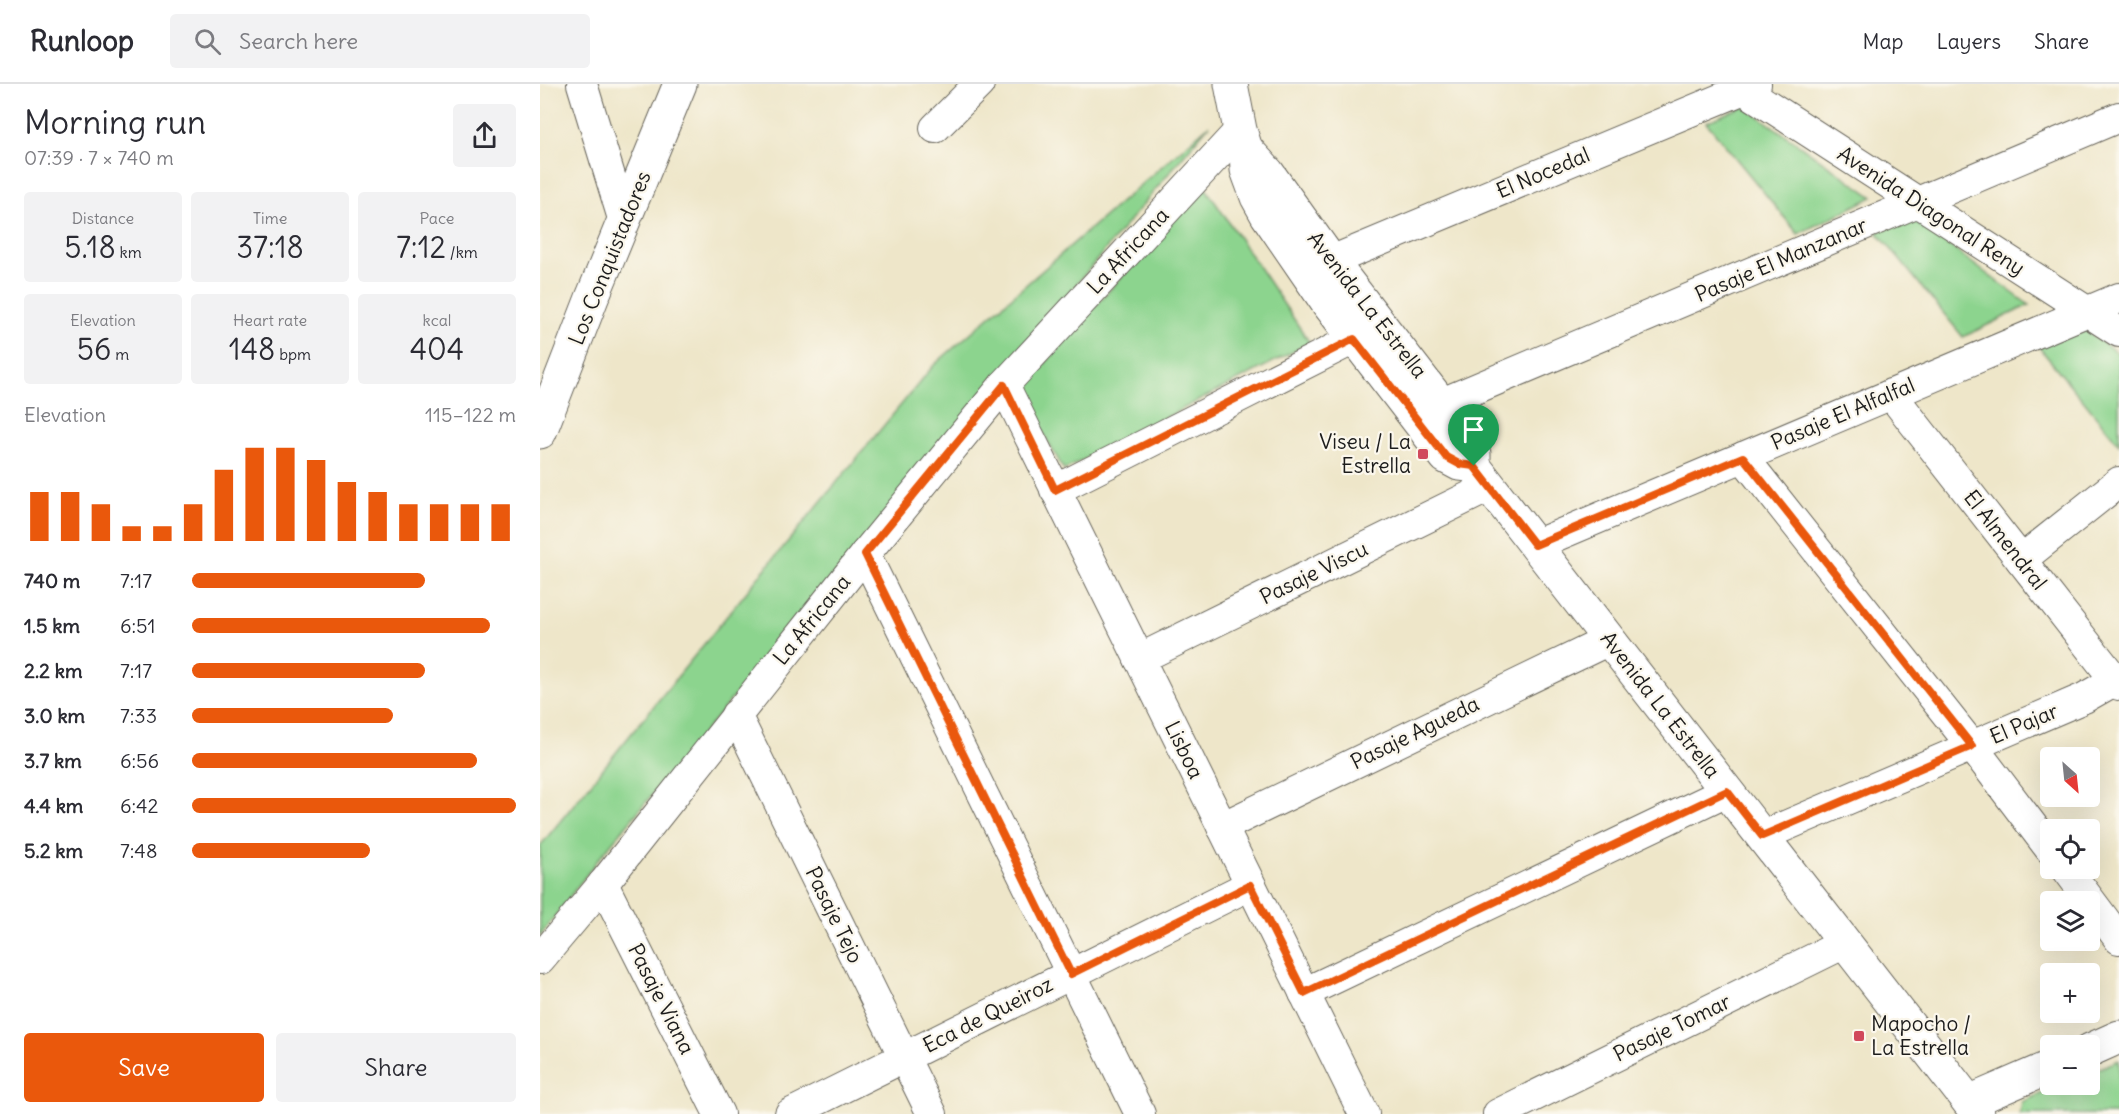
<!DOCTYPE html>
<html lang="en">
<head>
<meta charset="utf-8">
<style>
	body { margin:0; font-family:Delius,sans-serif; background:#f2f2f3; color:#2b2b33; height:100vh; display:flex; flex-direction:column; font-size:22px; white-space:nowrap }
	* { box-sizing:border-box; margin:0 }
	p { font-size:20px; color:#7c7c81 }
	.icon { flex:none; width:33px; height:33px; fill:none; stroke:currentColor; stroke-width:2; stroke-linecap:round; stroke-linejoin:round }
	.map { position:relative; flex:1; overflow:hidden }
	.sheet { display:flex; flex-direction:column; background:#fff; width:540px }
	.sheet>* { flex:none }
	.needle { width:39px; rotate:153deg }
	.tools { position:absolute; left:1500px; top:663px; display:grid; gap:12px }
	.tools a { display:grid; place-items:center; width:60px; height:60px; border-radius:6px; background:#fff; box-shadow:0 6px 24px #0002; font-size:30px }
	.pin { position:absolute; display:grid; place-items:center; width:51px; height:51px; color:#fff; margin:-62px -26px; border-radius:50% 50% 50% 0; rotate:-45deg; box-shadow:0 0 6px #0007 }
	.pin .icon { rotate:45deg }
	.round { display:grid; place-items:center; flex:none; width:63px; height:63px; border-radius:6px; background:#f2f2f3 }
	.overview { display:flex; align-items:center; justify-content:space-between; height:102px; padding:0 24px }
	h1 { font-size:33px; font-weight:600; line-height:45px }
	.metrics { display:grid; grid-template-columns:repeat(3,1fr); gap:9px; height:102px; padding:6px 24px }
	.metrics div { display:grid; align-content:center; border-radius:6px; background:#f2f2f3; text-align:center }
	.metrics b { font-size:30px; font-weight:600 }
	.metrics small { font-size:16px; font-weight:400 }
	.metrics p { font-size:16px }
	.chart { height:168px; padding:12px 24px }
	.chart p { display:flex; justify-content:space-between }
	.chart svg { width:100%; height:108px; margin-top:6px; stroke:#ea580c; stroke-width:6 }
	.button { display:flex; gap:12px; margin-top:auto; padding:12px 24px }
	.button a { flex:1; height:69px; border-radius:6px; background:#ea580c; color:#fff; font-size:24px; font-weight:600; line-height:69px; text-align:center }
	.button a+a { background:#f2f2f3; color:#2b2b33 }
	ul { padding:0 24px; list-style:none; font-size:20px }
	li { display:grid; grid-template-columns:96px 72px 1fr; align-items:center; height:45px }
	li i { height:15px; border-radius:8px; background:#ea580c }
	header { display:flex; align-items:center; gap:36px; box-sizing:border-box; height:84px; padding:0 30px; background:#fff; border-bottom:2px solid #e1e1e2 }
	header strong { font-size:28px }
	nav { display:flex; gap:33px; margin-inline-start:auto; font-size:21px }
	.search { width:420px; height:54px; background:#f2f2f3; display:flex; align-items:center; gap:15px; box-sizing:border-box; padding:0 21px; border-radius:6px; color:#7c7c81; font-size:22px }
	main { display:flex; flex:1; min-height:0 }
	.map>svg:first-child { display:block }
</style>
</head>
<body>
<header>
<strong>Runloop</strong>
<div class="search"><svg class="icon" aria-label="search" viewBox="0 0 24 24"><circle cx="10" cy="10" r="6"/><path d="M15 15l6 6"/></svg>Search here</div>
<nav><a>Map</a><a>Layers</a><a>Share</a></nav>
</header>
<main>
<section class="sheet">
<div class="overview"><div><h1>Morning run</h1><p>07:39 · 7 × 740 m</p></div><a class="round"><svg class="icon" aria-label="share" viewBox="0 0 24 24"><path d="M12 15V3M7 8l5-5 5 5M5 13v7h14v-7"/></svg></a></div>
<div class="metrics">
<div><p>Distance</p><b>5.18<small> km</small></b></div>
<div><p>Time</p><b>37:18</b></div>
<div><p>Pace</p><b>7:12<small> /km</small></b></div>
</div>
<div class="metrics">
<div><p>Elevation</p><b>56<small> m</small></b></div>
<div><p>Heart rate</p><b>148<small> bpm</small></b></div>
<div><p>kcal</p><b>404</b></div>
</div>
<div class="chart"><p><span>Elevation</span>115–122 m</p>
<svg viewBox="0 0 160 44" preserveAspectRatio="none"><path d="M5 44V24M15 44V24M25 44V29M35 44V38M45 44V38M55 44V29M65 44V15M75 44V6M85 44V6M95 44V11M105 44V20M115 44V24M125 44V29M135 44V29M145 44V29M155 44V29"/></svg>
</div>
<ul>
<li><b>740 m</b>7:17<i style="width:72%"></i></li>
<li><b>1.5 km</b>6:51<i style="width:92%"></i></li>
<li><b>2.2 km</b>7:17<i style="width:72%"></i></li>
<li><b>3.0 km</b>7:33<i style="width:62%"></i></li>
<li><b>3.7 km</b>6:56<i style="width:88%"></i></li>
<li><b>4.4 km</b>6:42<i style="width:100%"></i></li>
<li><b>5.2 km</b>7:48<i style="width:55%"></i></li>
</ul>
<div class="button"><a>Save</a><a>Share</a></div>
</section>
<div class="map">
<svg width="1579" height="1030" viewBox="0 0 1579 1030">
	<rect width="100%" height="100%" fill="#fbf7ec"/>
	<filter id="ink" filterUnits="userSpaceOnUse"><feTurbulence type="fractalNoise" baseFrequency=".0167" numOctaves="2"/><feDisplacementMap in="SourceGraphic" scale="12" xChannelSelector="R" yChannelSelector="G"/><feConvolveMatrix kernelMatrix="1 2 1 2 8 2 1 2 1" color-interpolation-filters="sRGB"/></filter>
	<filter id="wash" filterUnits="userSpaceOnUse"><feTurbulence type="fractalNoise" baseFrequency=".008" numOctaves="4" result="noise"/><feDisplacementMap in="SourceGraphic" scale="24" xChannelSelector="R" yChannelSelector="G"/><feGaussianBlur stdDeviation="1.35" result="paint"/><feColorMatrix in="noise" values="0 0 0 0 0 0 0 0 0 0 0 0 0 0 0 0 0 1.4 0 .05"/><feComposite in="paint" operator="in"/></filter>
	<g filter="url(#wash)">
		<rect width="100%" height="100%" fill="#eee6c9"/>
		<!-- green -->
		<g fill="#8cd48e" stroke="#547855" stroke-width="1.5">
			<path d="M1204,22L1333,113L1258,150L1166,38Z"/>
			<path d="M669,41L57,777L0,852V762L230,479L394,281Z"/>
			<path d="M663,100L770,259L524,386L480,308Z"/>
			<path d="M1373,135L1489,221L1423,253L1337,148Z"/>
			<path d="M1545,246L1579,270V360L1498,262Z"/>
			<path d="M1579,976V1030H1480L1482,1018L1521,1001L1550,1000V988Z"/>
		</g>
	</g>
	<g filter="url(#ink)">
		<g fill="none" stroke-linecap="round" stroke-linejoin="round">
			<!-- minor casing -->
			<g stroke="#666359" stroke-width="32">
				<g id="minor">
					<path d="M42,0L84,138"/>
					<path d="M1203,5L1579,248"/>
					<path d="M395,44L439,0"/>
					<path d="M791,177L1216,0"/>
					<path d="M464,301L824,1030"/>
					<path d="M1351,310L1579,601"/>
					<path d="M902,319L1579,33"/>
					<path d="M1203,373L1432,662L1510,765"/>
					<path d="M515,406L814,255"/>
					<path d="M995,461L1579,214"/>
					<path d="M325,470L600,1030"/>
					<path d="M1481,476L1579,398"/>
					<path d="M599,575L949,403"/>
					<path d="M196,631L392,1030"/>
					<path d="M682,743L1069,556"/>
					<path d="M1222,752L1544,614L1579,594"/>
					<path d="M1526,784L1579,855"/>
					<path d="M63,800L179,1030"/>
					<path d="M0,875L63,800L325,470L464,301L700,46"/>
					<path d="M764,909L1187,707"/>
					<path d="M250,1030L710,801"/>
					<path d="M958,1030L1305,859"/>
				</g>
			</g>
			<!-- tertiary casing -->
			<g stroke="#666359" stroke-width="35">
				<g id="tertiary">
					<path d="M0,348L52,214L140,0"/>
					<path d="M1550,966L1579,953"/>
					<path d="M1429,1018L1510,983"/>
				</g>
			</g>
			<!-- secondary casing -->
			<g stroke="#666359" stroke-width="35">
				<g id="secondary">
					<path d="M691,0L700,46L706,65L707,86L717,113L727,131L786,217L906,373L919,380L934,382"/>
					<path d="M706,65L728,89L791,177L930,357L934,370V382L1438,1030"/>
				</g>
			</g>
			<!-- minor -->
			<use href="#minor" stroke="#fff" stroke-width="30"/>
			<!-- tertiary -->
			<use href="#tertiary" stroke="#fff" stroke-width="33"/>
			<!-- secondary -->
			<use href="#secondary" stroke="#fff" stroke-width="33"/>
		</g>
	</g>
	<g fill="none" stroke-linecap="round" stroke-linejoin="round" filter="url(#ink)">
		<!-- route casing -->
		<g stroke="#fff" stroke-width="12">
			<path id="route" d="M814,255L906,373L919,380L934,382L995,461L1203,373L1432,662L1222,752L1187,707L764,909L710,801L531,890L325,470L464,301L515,406Z"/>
		</g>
		<!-- route -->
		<use href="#route" stroke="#ea580c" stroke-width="8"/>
	</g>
	<!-- markers -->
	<g fill="#d1495b" stroke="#fbf7ec" stroke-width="2">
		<rect x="877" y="364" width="12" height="12" rx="3"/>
		<rect x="1313" y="946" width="12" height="12" rx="3"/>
	</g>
	<g text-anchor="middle" stroke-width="4.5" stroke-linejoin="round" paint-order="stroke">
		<!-- street labels -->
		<g font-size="21" fill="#1c1c1c" stroke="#fbf7ec">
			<text transform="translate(1003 89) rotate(-23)" y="7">El Nocedal</text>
			<text transform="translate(1391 127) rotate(33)" y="7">Avenida Diagonal Reny</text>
			<text transform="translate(588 167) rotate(-47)" y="7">La Africana</text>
			<text transform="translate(70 174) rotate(-68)" y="7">Los Conquistadores</text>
			<text transform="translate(1241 176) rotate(-23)" y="7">Pasaje El Manzanar</text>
			<text transform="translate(827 221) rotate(52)" y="7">Avenida La Estrella</text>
			<text transform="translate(1303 330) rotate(-23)" y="7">Pasaje El Alfalfal</text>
			<text transform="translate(1465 456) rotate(52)" y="7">El Almendral</text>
			<text transform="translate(774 489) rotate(-26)" y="7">Pasaje Viscu</text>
			<text transform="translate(272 536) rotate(-51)" y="7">La Africana</text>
			<text transform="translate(1120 621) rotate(52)" y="7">Avenida La Estrella</text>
			<text transform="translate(1484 640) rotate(-23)" y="7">El Pajar</text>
			<text transform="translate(875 649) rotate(-26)" y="7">Pasaje Agueda</text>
			<text transform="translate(644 666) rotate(64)" y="7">Lisboa</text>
			<text transform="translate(294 831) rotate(64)" y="7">Pasaje Tejo</text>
			<text transform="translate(121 915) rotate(63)" y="7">Pasaje Viana</text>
			<text transform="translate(448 931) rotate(-27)" y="7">Eca de Queiroz</text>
			<text transform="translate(1132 944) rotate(-26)" y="7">Pasaje Tomar</text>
		</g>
		<!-- poi labels -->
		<g font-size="21" fill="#1c1c1c" stroke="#fbf7ec" text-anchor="end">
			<text x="871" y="365">Viseu / La<tspan x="871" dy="24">Estrella</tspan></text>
			<text x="1331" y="947" text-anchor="start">Mapocho /<tspan x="1331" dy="24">La Estrella</tspan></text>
		</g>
	</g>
</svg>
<div class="tools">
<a><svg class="needle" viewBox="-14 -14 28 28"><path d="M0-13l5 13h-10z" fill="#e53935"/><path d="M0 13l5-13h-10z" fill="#7c7c81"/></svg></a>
<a><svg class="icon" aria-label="locate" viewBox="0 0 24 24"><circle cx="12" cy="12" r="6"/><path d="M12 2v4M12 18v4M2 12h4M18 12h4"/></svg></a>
<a><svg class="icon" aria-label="layers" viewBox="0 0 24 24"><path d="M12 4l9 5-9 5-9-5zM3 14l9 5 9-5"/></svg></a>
<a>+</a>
<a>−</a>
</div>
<div class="pin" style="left:934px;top:382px;background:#1e9e55"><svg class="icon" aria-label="arrive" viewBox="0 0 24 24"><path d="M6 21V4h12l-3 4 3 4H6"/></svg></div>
</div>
</main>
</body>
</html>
